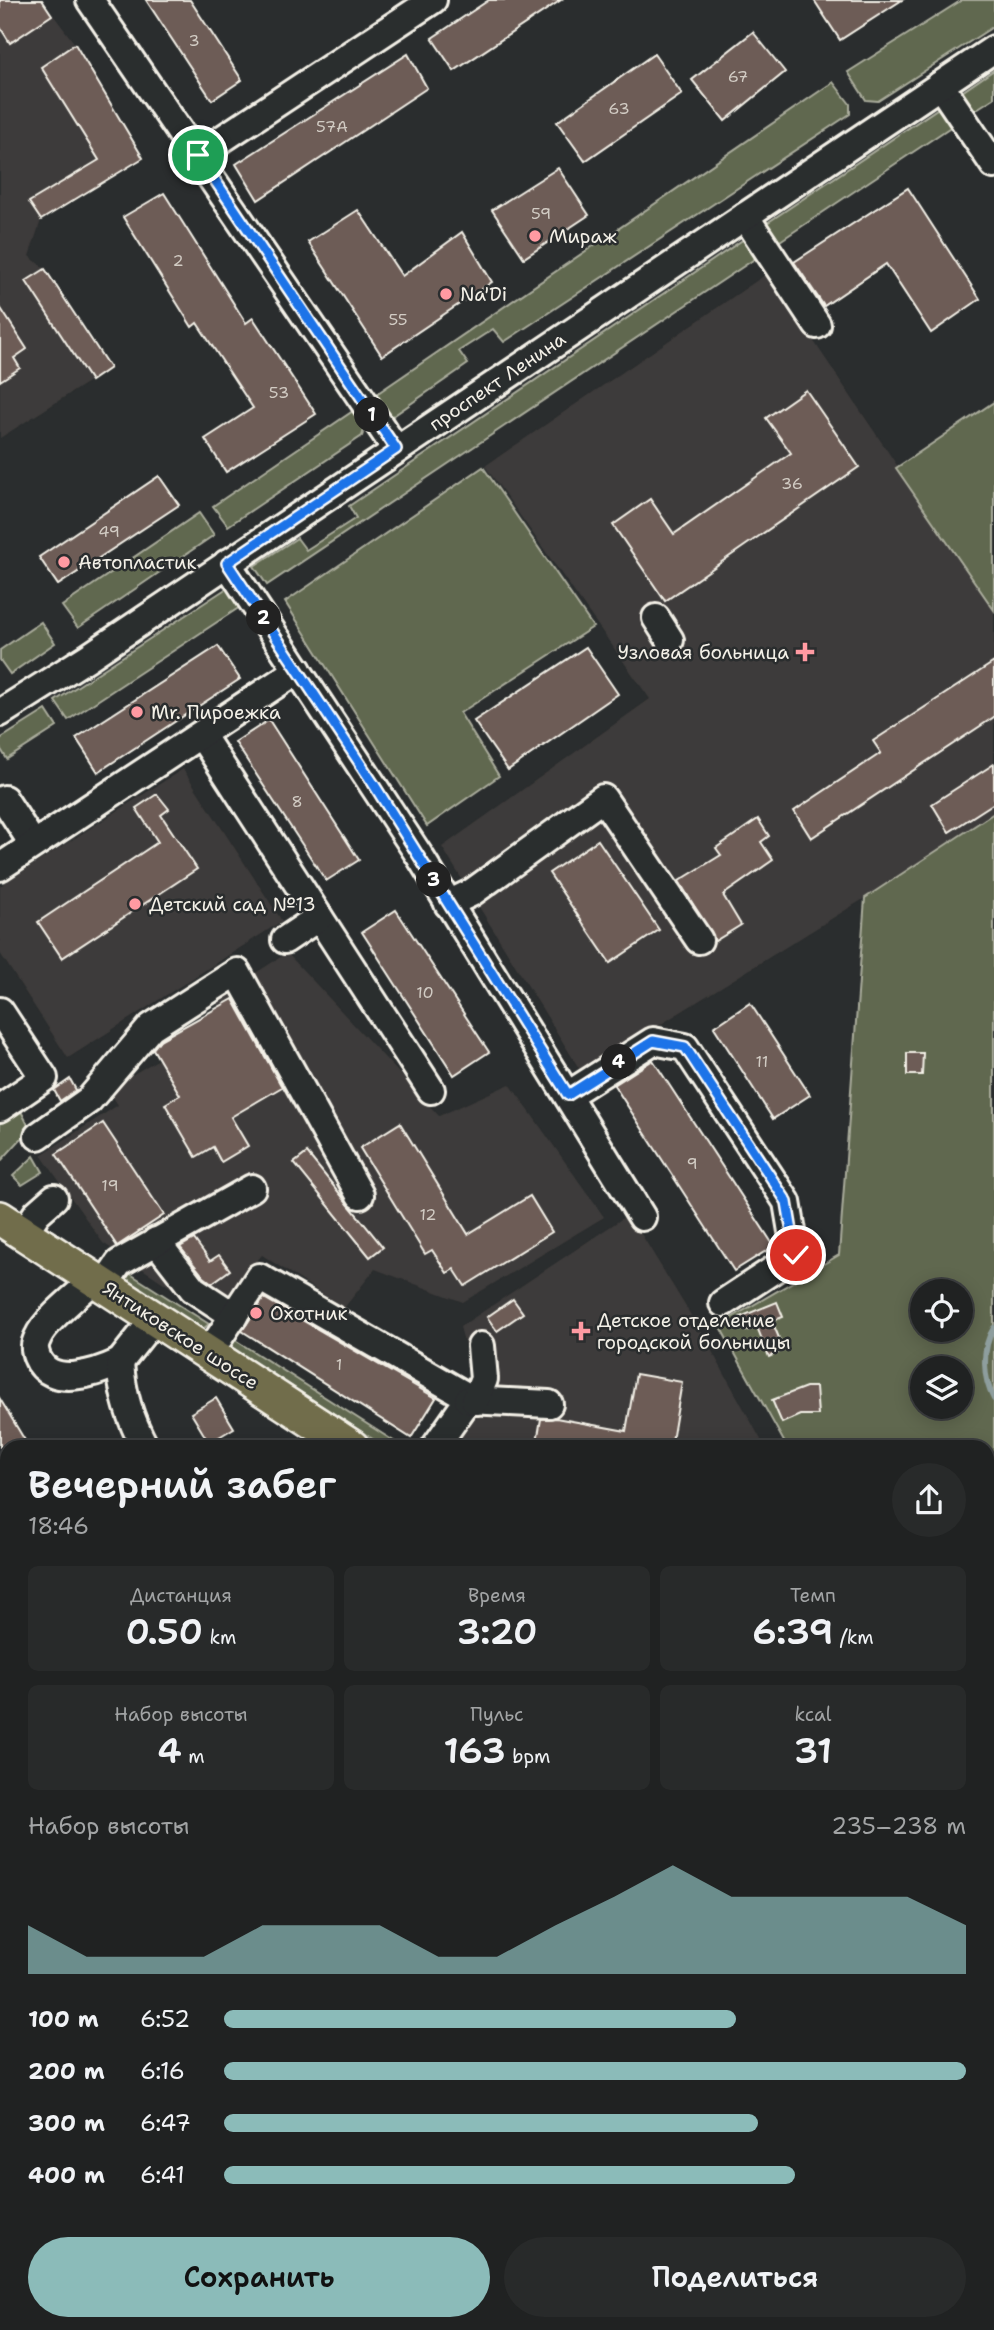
<!DOCTYPE html>
<html lang="ru">
<head>
<meta charset="utf-8">
<style>
	body { margin:0; font-family:"Shantell Sans",sans-serif; background:#282a2a; color:#f1f3f6; height:100vh; display:flex; flex-direction:column; font-size:26px; white-space:nowrap }
	* { box-sizing:border-box; margin:0 }
	p { font-size:23px; color:#a2a4a5 }
	.icon { flex:none; width:38px; height:38px; fill:none; stroke:currentColor; stroke-width:2; stroke-linecap:round; stroke-linejoin:round }
	.map { position:relative; flex:1; overflow:hidden }
	.drawer { position:absolute; left:0px; top:1440px; width:994px; height:891px; display:flex; flex-direction:column; background:#202222; border-radius:21px 21px 0 0; box-shadow:0 4px 18px #0003,0 0 0 2px #3d3f40 }
	.drawer>* { flex:none }
	.tools { position:absolute; left:910px; top:1279px; display:grid; gap:14px }
	.tools a { display:grid; place-items:center; width:63px; height:63px; border-radius:50%; background:#202222; box-shadow:0 4px 18px #0003,0 0 0 2px #3d3f40; font-size:35px }
	.pin { position:absolute; display:grid; place-items:center; width:60px; height:60px; color:#fff; margin:-30px; border:4px solid #fff; border-radius:50%; box-shadow:0 2px 7px #0007 }
	.km { position:absolute; width:35px; height:35px; margin:-18px; border-radius:50%; background:#222; color:#fff; font-size:19px; line-height:35px; text-align:center }
	.round { display:grid; place-items:center; flex:none; width:74px; height:74px; border-radius:37px; background:#282a2a }
	.summary { display:flex; align-items:center; justify-content:space-between; height:119px; padding:0 28px }
	h1 { font-size:38px; font-weight:600; line-height:52px }
	.stats { display:grid; grid-template-columns:repeat(3,1fr); gap:10px; height:119px; padding:7px 28px }
	.stats div { display:grid; align-content:center; border-radius:10px; background:#282a2a; text-align:center }
	.stats b { font-size:35px; font-weight:600 }
	.stats small { font-size:19px; font-weight:400 }
	.stats p { font-size:19px }
	.chart { height:196px; padding:14px 28px }
	.chart p { display:flex; justify-content:space-between }
	.chart svg { width:100%; height:126px; margin-top:7px; fill:#8bbbb9; opacity:.7 }
	.primary-button { display:flex; gap:14px; margin-top:auto; padding:14px 28px }
	.primary-button a { flex:1; height:80px; border-radius:42px; background:#8bbbb9; color:#111; font-size:28px; font-weight:600; line-height:80px; text-align:center }
	.primary-button a+a { background:#282a2a; color:#f1f3f6 }
	ul { padding:0 28px; list-style:none; font-size:23px }
	li { display:grid; grid-template-columns:112px 84px 1fr; align-items:center; height:52px }
	li i { height:18px; border-radius:9px; background:#8bbbb9 }
	.map>svg:first-child { display:block }
</style>
</head>
<body>
<div class="map">
<svg width="994" height="2330" viewBox="0 0 994 2330">
	<rect width="100%" height="100%" fill="#2a2d2e"/>
	<filter id="ink" filterUnits="userSpaceOnUse"><feTurbulence type="fractalNoise" baseFrequency=".0143" numOctaves="2"/><feDisplacementMap in="SourceGraphic" scale="14" xChannelSelector="R" yChannelSelector="G"/><feConvolveMatrix kernelMatrix="1 2 1 2 8 2 1 2 1" color-interpolation-filters="sRGB"/></filter>
	<g filter="url(#ink)">
		<!-- built -->
		<g fill="#3e3b3a">
			<path d="M0,0H42L75,44L143,158L41,220L29,256L45,269L110,368L0,438Z"/>
			<path d="M768,273L994,610V813L865,898L582,1073L442,847L650,699L485,466Z"/>
			<path d="M183,769L282,921L68,1058L0,953V886Z"/>
			<path d="M287,953L439,1116L510,1084L604,1217L463,1302L375,1269L344,1308L262,1255L211,1314L103,1243L41,1155L118,1105L108,1089L159,1059L151,1046L219,1006L215,999Z"/>
			<path d="M629,1214L703,1335L765,1447H442L479,1395L460,1327Z"/>
		</g>
		<!-- green -->
		<g fill="#60684f" stroke="#aaac9c" stroke-width="2" fill-rule="evenodd">
			<path d="M962,0H994V26L878,101L866,100L848,72Z"/>
			<path d="M994,70V98L972,112L959,94Z"/>
			<path d="M833,82L850,104V114L504,342L493,329L459,351L468,364L393,416L385,411L375,395Z"/>
			<path d="M943,105L955,124L777,243L764,225Z"/>
			<path d="M747,237L759,256L267,585L254,566L297,538L306,550L356,518L349,506Z"/>
			<path d="M994,402V610L896,468Z"/>
			<path d="M356,409L366,424L362,436L228,526L213,506Z"/>
			<path d="M483,467L593,627L460,713L499,776L427,826L285,602Z"/>
			<path d="M199,513L214,535L78,628L62,606Z"/>
			<path d="M227,588L240,607L68,720L55,701Z"/>
			<path d="M41,622L55,643L10,674L0,660V650Z"/>
			<path d="M46,710L57,727L7,759L0,748V739Z"/>
			<path d="M994,813V1513H987V1447H787L719,1325L839,1255L865,898ZM922,1292H961V1330H922ZM922,1368H961V1407H922Z"/>
			<path d="M21,1111L30,1129L0,1162V1124Z"/>
			<path d="M34,1156L43,1172L22,1185L13,1176Z"/>
			<path d="M121,1268L209,1324L197,1334L117,1279Z"/>
			<path d="M232,1338L403,1447H385L227,1344Z"/>
			<path d="M994,1596V1877L987,1869V1597Z"/>
		</g>
		<g fill="none" stroke-linecap="round" stroke-linejoin="round">
			<!-- stream -->
			<g stroke="#8e9e9e" stroke-width="6">
				<path d="M994,1328C981,1348 983,1379 994,1399"/>
				<path d="M987,1968L994,1972"/>
				<path d="M0,1976L7,1973"/>
			</g>
		</g>
		<!-- building -->
		<g fill="#6d5c57" stroke="#f4f1e8" stroke-width="2">
			<path d="M0,0H42L52,15L10,43L0,27Z"/>
			<path d="M146,0H190L242,80L212,100Z"/>
			<path d="M489,0H561L454,71L432,38Z"/>
			<path d="M814,0H902L840,40Z"/>
			<path d="M753,32L785,72L725,121L692,80Z"/>
			<path d="M75,44L143,158L41,220L29,202L99,160L41,67Z"/>
			<path d="M408,54L427,88L258,200L236,164Z"/>
			<path d="M654,54L682,94L585,161L557,122Z"/>
			<path d="M558,168L589,215L524,258L492,210Z"/>
			<path d="M908,188L980,299L931,333L886,264L824,306L794,262Z"/>
			<path d="M164,193L246,323L253,318L316,414L226,472L205,439L253,408L197,323L192,327L123,217Z"/>
			<path d="M358,210L402,276L462,232L492,282L382,356L308,242Z"/>
			<path d="M45,269L110,368L91,381L26,281Z"/>
			<path d="M0,307L27,349L14,358L20,368L0,381Z"/>
			<path d="M806,390L859,467L665,601L613,525L650,499L674,534L791,453L766,418Z"/>
			<path d="M159,476L179,505L58,585L39,557Z"/>
			<path d="M218,646L240,679L98,772L76,738Z"/>
			<path d="M586,647L618,694L508,770L474,721Z"/>
			<path d="M994,662V717L811,838L794,811L881,753L873,741Z"/>
			<path d="M269,720L359,860L326,881L235,742Z"/>
			<path d="M994,764V803L949,832L932,804Z"/>
			<path d="M157,794L169,809L161,815L197,869L62,958L38,922L158,842L136,808Z"/>
			<path d="M758,819L769,836L761,842L773,860L723,895L741,925L715,941L679,881L721,855L716,848Z"/>
			<path d="M598,840L659,930L610,963L549,873Z"/>
			<path d="M396,910L489,1052L454,1075L362,932Z"/>
			<path d="M233,999L282,1087L231,1117L248,1146L221,1162L213,1147L196,1157L165,1104L180,1095L153,1049L160,1040Z"/>
			<path d="M750,1003L810,1095L773,1119L714,1027Z"/>
			<path d="M907,1053H923L922,1075H907Z"/>
			<path d="M653,1060L774,1246L734,1271L614,1085Z"/>
			<path d="M70,1079L76,1090L60,1101L54,1090Z"/>
			<path d="M103,1123L164,1215L117,1246L56,1154Z"/>
			<path d="M400,1123L468,1234L530,1196L552,1232L465,1286L454,1269L447,1273L432,1250L425,1254L360,1148Z"/>
			<path d="M307,1153L383,1247L370,1257L294,1163Z"/>
			<path d="M194,1239L210,1261L219,1255L230,1270L212,1283L204,1277L180,1247Z"/>
			<path d="M264,1298L436,1398L411,1438L242,1331Z"/>
			<path d="M513,1299L523,1313L497,1331L487,1317Z"/>
			<path d="M777,1302L783,1317L772,1321L784,1350L769,1357L757,1327L746,1331L740,1317Z"/>
			<path d="M636,1374L682,1382L671,1447H536L541,1419L556,1418L626,1431Z"/>
			<path d="M806,1387H816L818,1415H800L782,1423L772,1400Z"/>
			<path d="M216,1398L234,1428L209,1443L191,1413Z"/>
			<path d="M0,1399L29,1447H0Z"/>
		</g>
		<g fill="none" stroke-linecap="round" stroke-linejoin="round">
			<!-- minor casing -->
			<g stroke="#f4f1e8" stroke-width="32">
				<g id="minor">
					<path d="M90,0L396,449"/>
					<path d="M940,85L994,165"/>
					<path d="M198,155L433,0"/>
					<path d="M745,216L817,325"/>
					<path d="M227,563L419,855L642,1217"/>
					<path d="M656,618L670,640"/>
					<path d="M0,713L87,658L994,49"/>
					<path d="M202,736L431,1090"/>
					<path d="M4,799L33,844"/>
					<path d="M0,867L298,670"/>
					<path d="M448,904L471,893L603,798L699,940"/>
					<path d="M285,940L319,917"/>
					<path d="M0,1011L44,1078L0,1108"/>
					<path d="M568,1095L653,1041L685,1047L787,1202L796,1255L723,1303"/>
					<path d="M38,1136L89,1100L151,1027L237,972L360,1195"/>
					<path d="M24,1233L37,1213L54,1198"/>
					<path d="M156,1241L193,1289L234,1316"/>
					<path d="M95,1279C80,1293 45,1320 38,1337C34,1345 34,1349 37,1357C50,1390 99,1372 120,1362"/>
					<path d="M104,1285L119,1263L252,1188"/>
					<path d="M209,1353L259,1277L475,1401L468,1400L435,1447"/>
					<path d="M468,1400L549,1404"/>
					<path d="M475,1401L484,1379L481,1346"/>
					<path d="M145,1447C130,1419 122,1394 120,1362L155,1318"/>
					<path d="M0,1576L7,1578"/>
					<path d="M0,1876L7,1871"/>
					<path d="M0,2059L7,2069"/>
					<path d="M987,2320L994,2330"/>
					<path d="M186,2324L191,2330"/>
					<path d="M659,2324L663,2330"/>
					<path d="M559,2330L568,2324"/>
				</g>
			</g>
			<!-- major casing -->
			<g stroke="#f4f1e8" stroke-width="38">
				<g id="major">
					<path d="M0,1218L352,1447"/>
					<path d="M987,1563H994"/>
				</g>
			</g>
			<!-- minor -->
			<use href="#minor" stroke="#2a2d2e" stroke-width="26"/>
			<!-- major -->
			<use href="#major" stroke="#716d4b" stroke-width="33"/>
		</g>
	</g>
	<g fill="none" stroke-linecap="round" stroke-linejoin="round" filter="url(#ink)">
		<!-- route casing -->
		<g stroke="#fff" stroke-width="14">
			<path id="route" d="M198,155L396,449L227,563L373,783L568,1095L653,1041L685,1047L787,1202L796,1255"/>
		</g>
		<!-- route -->
		<use href="#route" stroke="#1a73e8" stroke-width="9"/>
	</g>
	<!-- markers -->
	<g fill="#ff9aa2" stroke="#2a2d2e" stroke-width="2.5">
		<circle cx="535" cy="236" r="7"/>
		<circle cx="446" cy="294" r="7"/>
		<circle cx="64" cy="562" r="7"/>
		<path d="M801.5 641.5h7v7h7v7h-7v7h-7v-7h-7v-7h7z"/>
		<circle cx="137" cy="712" r="7"/>
		<circle cx="135" cy="904" r="7"/>
		<circle cx="256" cy="1313" r="7"/>
		<path d="M577.5 1320.5h7v7h7v7h-7v7h-7v-7h-7v-7h7z"/>
	</g>
	<g text-anchor="middle" stroke-width="5" stroke-linejoin="round" paint-order="stroke">
		<!-- number labels -->
		<g font-size="16" fill="#d2ccc4">
			<text x="194" y="46">3</text>
			<text x="738" y="82">67</text>
			<text x="619" y="114">63</text>
			<text x="332" y="132">57А</text>
			<text x="541" y="219">59</text>
			<text x="178" y="266">2</text>
			<text x="398" y="325">55</text>
			<text x="279" y="398">53</text>
			<text x="792" y="489">36</text>
			<text x="109" y="537">49</text>
			<text x="297" y="807">8</text>
			<text x="425" y="998">10</text>
			<text x="762" y="1067">11</text>
			<text x="692" y="1169">9</text>
			<text x="110" y="1191">19</text>
			<text x="428" y="1220">12</text>
			<text x="339" y="1370">1</text>
		</g>
		<!-- poi labels -->
		<g font-size="19" fill="#f4f1e8" stroke="#2a2d2e" text-anchor="start">
			<text x="549" y="243">Мираж</text>
			<text x="460" y="301">Na'Di</text>
			<text x="78" y="569">Автопластик</text>
			<text x="789" y="659" text-anchor="end">Узловая больница</text>
			<text x="151" y="719">Mr. Пироежка</text>
			<text x="149" y="911">Детский сад №13</text>
			<text x="270" y="1320">Охотник</text>
			<text x="597" y="1327">Детское отделение<tspan x="597" dy="22">городской больницы</tspan></text>
		</g>
		<!-- street labels -->
		<g font-size="19" fill="#f4f1e8" stroke="#2a2d2e">
			<text transform="translate(497 381) rotate(-34)" y="7">проспект Ленина</text>
			<text transform="translate(181 1335) rotate(33)" y="7">Янтиковское шоссе</text>
		</g>
	</g>
</svg>
<div class="tools">
<a><svg class="icon" aria-label="locate" viewBox="0 0 24 24"><circle cx="12" cy="12" r="6"/><path d="M12 2v4M12 18v4M2 12h4M18 12h4"/></svg></a>
<a><svg class="icon" aria-label="layers" viewBox="0 0 24 24"><path d="M12 4l9 5-9 5-9-5zM3 14l9 5 9-5"/></svg></a>
</div>
<div class="pin" style="left:198px;top:155px;background:#1e9e55"><svg class="icon" aria-label="arrive" viewBox="0 0 24 24"><path d="M6 21V4h12l-3 4 3 4H6"/></svg></div>
<div class="pin" style="left:796px;top:1255px;background:#d93025"><svg class="icon" aria-label="check" viewBox="0 0 24 24"><path d="M5 12l5 5 9-10"/></svg></div>
<b class="km" style="left:372px;top:415px">1</b>
<b class="km" style="left:264px;top:618px">2</b>
<b class="km" style="left:434px;top:880px">3</b>
<b class="km" style="left:619px;top:1062px">4</b>
<section class="drawer">
<div class="summary"><div><h1>Вечерний забег</h1><p>18:46</p></div><a class="round"><svg class="icon" aria-label="share" viewBox="0 0 24 24"><path d="M12 15V3M7 8l5-5 5 5M5 13v7h14v-7"/></svg></a></div>
<div class="stats">
<div><p>Дистанция</p><b>0.50<small> km</small></b></div>
<div><p>Время</p><b>3:20</b></div>
<div><p>Темп</p><b>6:39<small> /km</small></b></div>
</div>
<div class="stats">
<div><p>Набор высоты</p><b>4<small> m</small></b></div>
<div><p>Пульс</p><b>163<small> bpm</small></b></div>
<div><p>kcal</p><b>31</b></div>
</div>
<div class="chart"><p><span>Набор высоты</span>235–238 m</p>
<svg viewBox="0 0 160 44" preserveAspectRatio="none"><path d="M0 44V27L10 38L20 38L30 38L40 27L50 27L60 27L70 38L80 38L90 27L100 17L110 6L120 17L130 17L140 17L150 17L160 27V44z"/></svg>
</div>
<ul>
<li><b>100 m</b>6:52<i style="width:69%"></i></li>
<li><b>200 m</b>6:16<i style="width:100%"></i></li>
<li><b>300 m</b>6:47<i style="width:72%"></i></li>
<li><b>400 m</b>6:41<i style="width:77%"></i></li>
</ul>
<div class="primary-button"><a>Сохранить</a><a>Поделиться</a></div>
</section>
</div>
</body>
</html>
